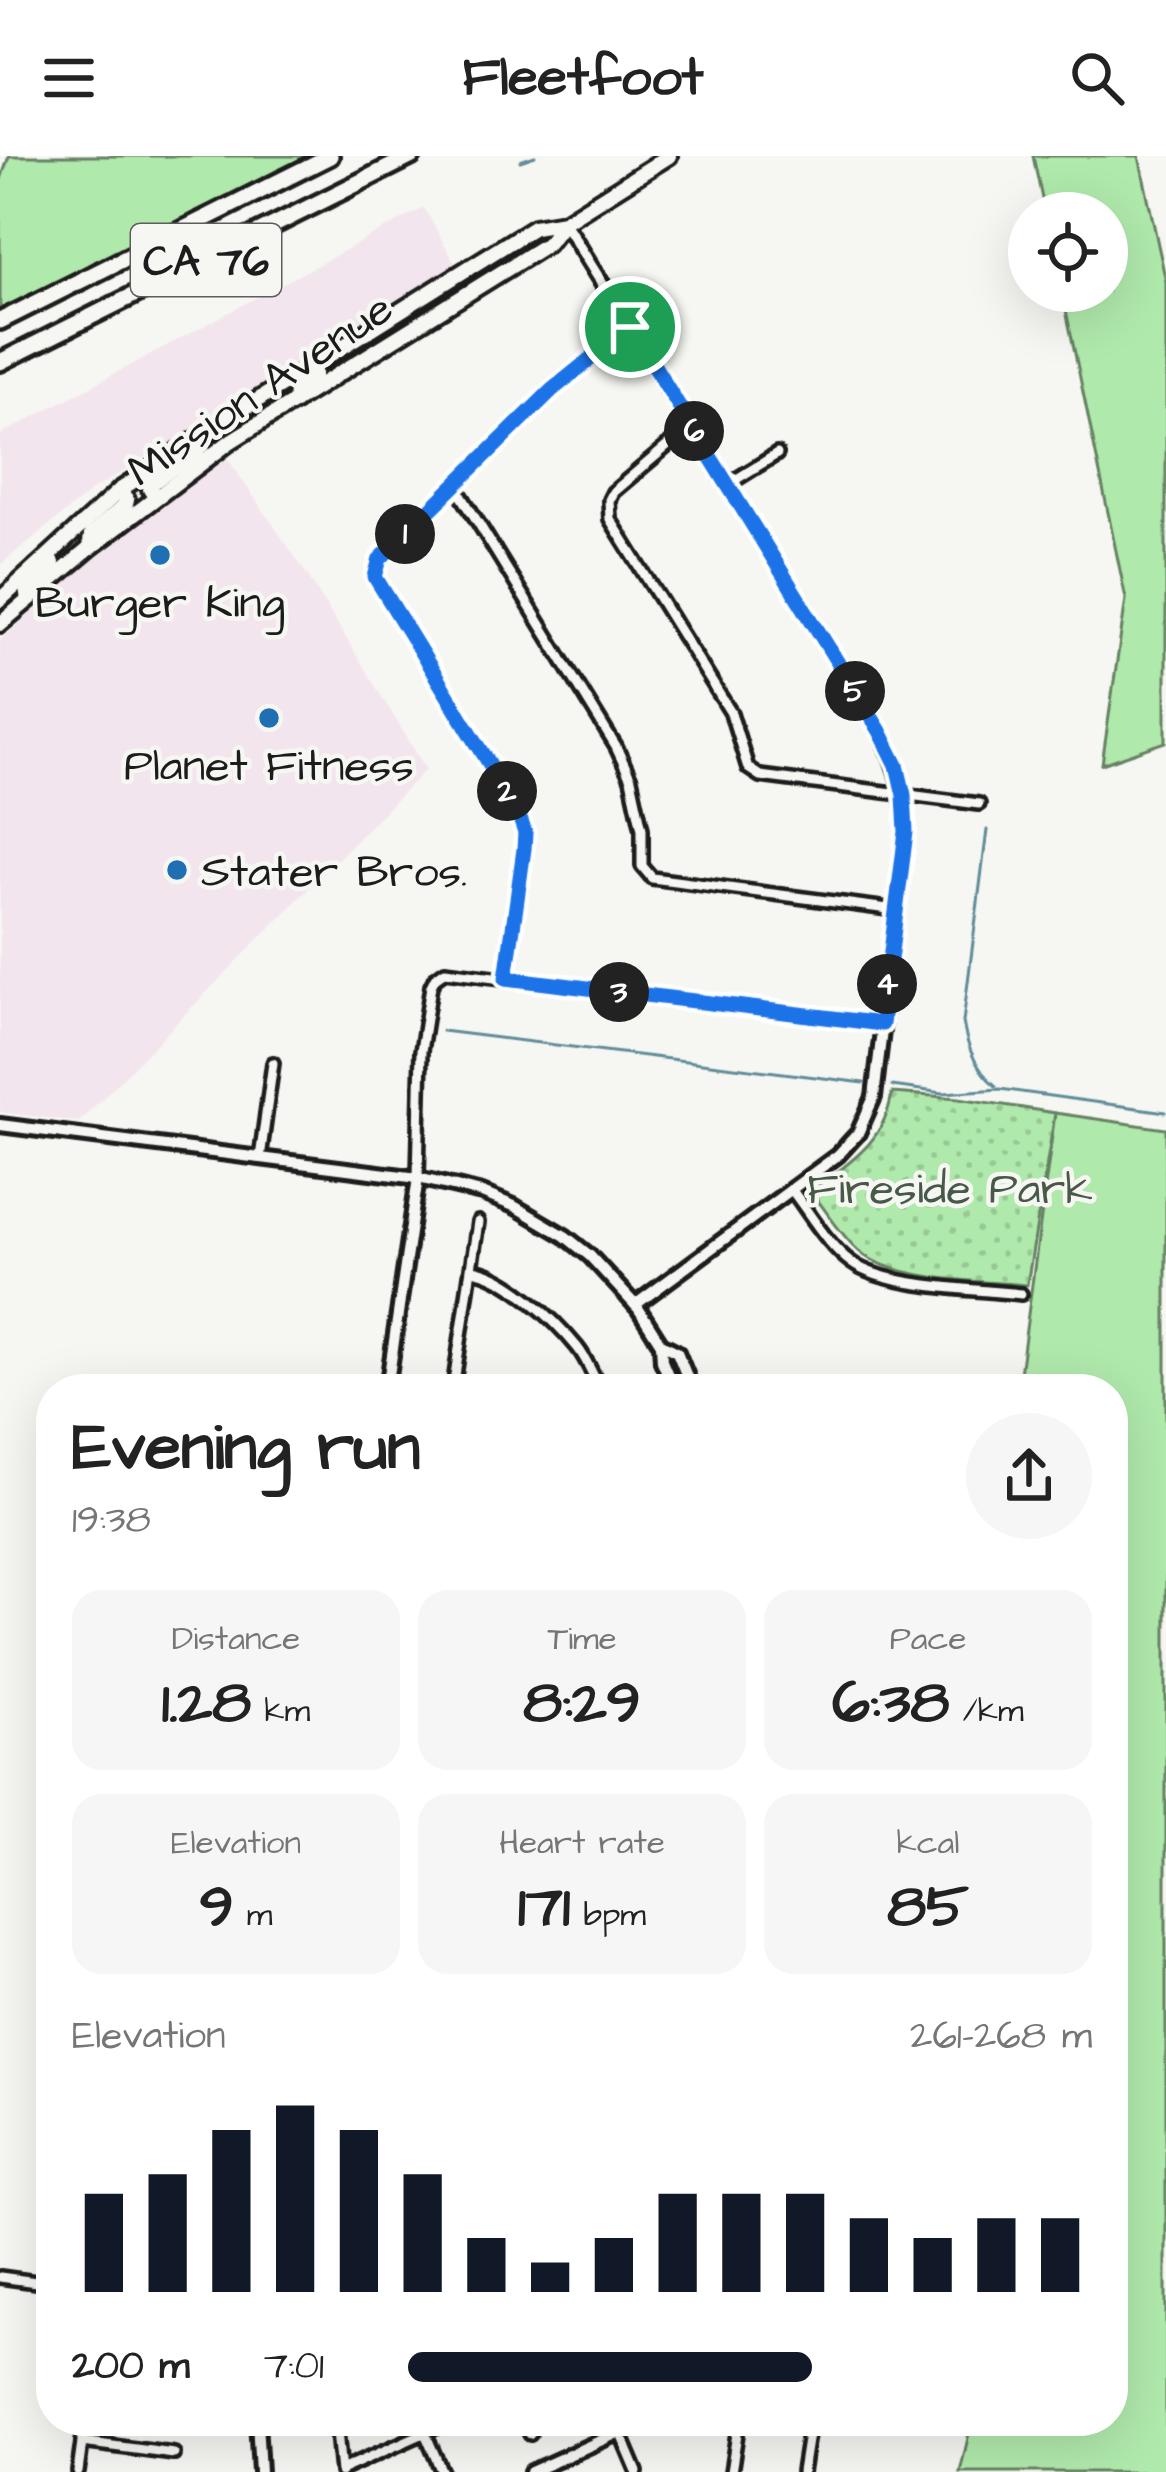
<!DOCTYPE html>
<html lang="en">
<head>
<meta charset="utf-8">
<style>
	body { margin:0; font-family:"Architects Daughter",sans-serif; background:#f6f6f6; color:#222; height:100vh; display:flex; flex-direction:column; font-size:45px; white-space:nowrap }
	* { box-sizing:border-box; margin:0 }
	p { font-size:39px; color:#767676 }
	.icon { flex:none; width:66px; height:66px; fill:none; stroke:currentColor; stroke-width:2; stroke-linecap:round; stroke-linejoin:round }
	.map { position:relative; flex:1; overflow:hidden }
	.sheet { position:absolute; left:36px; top:1218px; width:1092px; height:1062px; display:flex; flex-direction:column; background:#fff; border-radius:48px; box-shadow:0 12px 48px #0002 }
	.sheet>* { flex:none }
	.buttons { position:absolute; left:1008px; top:36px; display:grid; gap:24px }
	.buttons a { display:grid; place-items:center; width:120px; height:120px; border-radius:50%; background:#fff; box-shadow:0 12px 48px #0002; font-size:60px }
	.pin { position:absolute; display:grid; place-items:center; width:102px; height:102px; color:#fff; margin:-51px; border:6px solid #fff; border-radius:50%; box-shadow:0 3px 12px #0007 }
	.km { position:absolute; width:60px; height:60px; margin:-30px; border-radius:50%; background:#222; color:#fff; font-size:33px; line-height:60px; text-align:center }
	.round { display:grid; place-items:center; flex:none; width:126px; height:126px; border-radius:63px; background:#f6f6f6 }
	.headline { display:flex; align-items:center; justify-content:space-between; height:204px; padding:0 36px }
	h1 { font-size:66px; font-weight:700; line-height:90px }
	.figures { display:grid; grid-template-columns:repeat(3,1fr); gap:18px; height:204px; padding:12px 36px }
	.figures div { display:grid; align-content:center; border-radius:30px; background:#f6f6f6; text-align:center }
	.figures b { font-size:60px; font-weight:700 }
	.figures small { font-size:33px; font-weight:400 }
	.figures p { font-size:33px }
	.chart { height:336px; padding:24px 36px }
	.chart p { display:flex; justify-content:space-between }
	.chart svg { width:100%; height:216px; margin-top:12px; stroke:#111827; stroke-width:6 }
	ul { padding:0 36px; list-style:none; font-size:39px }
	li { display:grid; grid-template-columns:192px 144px 1fr; align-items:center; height:90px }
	li i { height:30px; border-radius:15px; background:#111827 }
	header { display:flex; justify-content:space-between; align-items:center; height:156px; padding:0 36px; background:#fff; font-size:54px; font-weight:700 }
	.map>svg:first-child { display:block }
</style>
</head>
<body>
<header><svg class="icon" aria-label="menu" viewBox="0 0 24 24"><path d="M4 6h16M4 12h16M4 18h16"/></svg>Fleetfoot<svg class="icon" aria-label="search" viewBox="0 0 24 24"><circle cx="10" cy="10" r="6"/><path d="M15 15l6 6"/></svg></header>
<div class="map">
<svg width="1166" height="2316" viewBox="0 0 1166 2316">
	<defs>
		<pattern id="park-dots" width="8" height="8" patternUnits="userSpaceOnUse" patternTransform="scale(3)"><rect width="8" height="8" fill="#b0e9ac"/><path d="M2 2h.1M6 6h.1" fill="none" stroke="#97c793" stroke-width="1.8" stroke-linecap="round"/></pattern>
	</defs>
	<rect width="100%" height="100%" fill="#f6f6f2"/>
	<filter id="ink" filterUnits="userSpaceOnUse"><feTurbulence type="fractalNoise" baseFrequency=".00833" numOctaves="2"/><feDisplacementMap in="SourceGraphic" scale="24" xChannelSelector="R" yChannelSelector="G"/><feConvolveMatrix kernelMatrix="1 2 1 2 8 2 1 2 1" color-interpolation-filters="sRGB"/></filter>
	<g filter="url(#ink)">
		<!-- built -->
		<g fill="#f3e5ed">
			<path d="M424,52L456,109L366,162L166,290L95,332L0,409V279Z"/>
			<path d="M226,300L308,420L426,613L79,966L0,956V484L136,367Z"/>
		</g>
		<!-- grass -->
		<g fill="#b0e9ac" stroke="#668264" stroke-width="3">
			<path d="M9,0H308L0,154V26Z"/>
			<path d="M1033,0H1139L1166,126V586L1102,608L1126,443L1062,135H1107V57H1045Z"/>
			<path d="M1055,957L1166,973V2316H960L972,2265H1113V1233H1018Z"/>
		</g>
		<!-- park -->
		<path fill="url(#park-dots)" stroke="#668264" stroke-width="3" d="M892,937L959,942L1055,957L1027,1129C983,1125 893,1125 860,1096C841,1080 827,1055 811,1036C849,1006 884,988 892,937Z"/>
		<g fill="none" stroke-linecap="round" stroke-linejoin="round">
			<!-- stream -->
			<g stroke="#5f8c98" stroke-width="3">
				<path d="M520,5L535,0"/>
				<path d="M987,674L963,866C967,892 976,914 996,930"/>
				<path d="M442,875L864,927"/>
				<path d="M892,930L943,937L1000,933L1166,956"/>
			</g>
			<!-- minor casing -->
			<g stroke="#1c1c1c" stroke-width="18">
				<g id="minor">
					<path d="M691,270L613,336L609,344L610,363L731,557L748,612L760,620L979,648"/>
					<path d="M455,329L616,591L631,623L642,673V710L652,722L896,754"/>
					<path d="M727,329L777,298"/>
					<path d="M506,822L525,693V677L516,651L375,421L380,403L552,234L630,171"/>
					<path d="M260,1002L273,907"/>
					<path d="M418,1022L421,895L431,830L435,822L445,815L882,868"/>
					<path d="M791,1033C809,1056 827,1089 852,1107C886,1132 978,1133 1021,1138"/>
					<path d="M472,1114C508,1119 555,1164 577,1191C587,1203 593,1220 600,1233"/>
					<path d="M453,1233L478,1066"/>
					<path d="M0,2121L51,2128"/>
					<path d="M336,2265L341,2316"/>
					<path d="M525,2265L530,2278"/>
					<path d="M425,2277L442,2316"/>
					<path d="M82,2286L174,2298"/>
					<path d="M341,2314L451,2265"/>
					<path d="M78,2316L85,2265"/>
					<path d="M637,2316L620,2276L649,2265"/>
					<path d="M731,2316L739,2265"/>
					<path d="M802,2316L810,2265"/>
				</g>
			</g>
			<!-- tertiary casing -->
			<g stroke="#1c1c1c" stroke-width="20">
				<g id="tertiary">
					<path d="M564,66L880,575C898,612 904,636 906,676L874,941L858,977L838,999L635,1149"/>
					<path d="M0,969L418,1022L482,1037L514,1050L565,1080L590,1100L638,1152L661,1188L662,1205L674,1233"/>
					<path d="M661,1188L677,1196L692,1233"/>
					<path d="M387,1233L418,1022"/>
					<path d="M257,2265L260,2316"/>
					<path d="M531,2316L620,2276L615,2265"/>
				</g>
			</g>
			<!-- primary casing -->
			<g stroke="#1c1c1c" stroke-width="22">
				<g id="primary">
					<path d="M295,246L296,234L314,221V209"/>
					<path d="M155,341L150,333L152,327L198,294L202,279"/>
					<path d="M90,387L91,379L126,348L127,344L120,334"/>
					<path d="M0,444L120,334L221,267L534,71L564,66"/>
					<path d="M28,444L26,433L53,407"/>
					<path d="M0,468L90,392L231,285L547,88L564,66L669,0"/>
				</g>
			</g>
			<!-- trunk casing -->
			<g stroke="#1c1c1c" stroke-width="24">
				<g id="trunk">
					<path d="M0,165L330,0"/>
					<path d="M0,206L412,0"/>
				</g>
			</g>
			<!-- minor -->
			<use href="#minor" stroke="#f6f6f2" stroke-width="9"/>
			<!-- tertiary -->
			<use href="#tertiary" stroke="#f6f6f2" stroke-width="10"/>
			<!-- primary -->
			<use href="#primary" stroke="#f6f6f2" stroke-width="14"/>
			<!-- trunk -->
			<use href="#trunk" stroke="#f6f6f2" stroke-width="15"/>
		</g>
	</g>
	<g fill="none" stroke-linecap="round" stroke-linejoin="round" filter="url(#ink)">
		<!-- route casing -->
		<g stroke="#fff" stroke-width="24">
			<path id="route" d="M630,171L880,575L897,609L904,639L906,676L882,868L506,822L524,693L525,677L516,651L375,421L380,403L552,234Z"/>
		</g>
		<!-- route -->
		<use href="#route" stroke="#1a73e8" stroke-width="15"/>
	</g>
	<!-- markers -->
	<g fill="#1f6fb2" stroke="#f6f6f2" stroke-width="4.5">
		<circle cx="160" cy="399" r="12"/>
		<circle cx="269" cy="562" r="12"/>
		<circle cx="177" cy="714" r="12"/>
	</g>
	<g text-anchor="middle" stroke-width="9" stroke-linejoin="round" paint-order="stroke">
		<!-- shield labels -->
		<rect fill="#f6f6f2" stroke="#5d5d5c" stroke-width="3" x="131" y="68" width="150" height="72" rx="9"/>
		<g font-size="42" font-weight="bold" fill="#1c1c1c">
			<text x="206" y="119">CA 76</text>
		</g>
		<!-- street labels -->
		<g font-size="45" fill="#1c1c1c" stroke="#f6f6f2">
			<text transform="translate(259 232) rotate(-34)" y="16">Mission Avenue</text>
		</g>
		<!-- poi labels -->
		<g font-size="45" fill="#1c1c1c" stroke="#f6f6f2">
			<text x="160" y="461">Burger King</text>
			<text x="269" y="624">Planet Fitness</text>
			<text x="201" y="730" text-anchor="start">Stater Bros.</text>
		</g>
		<!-- park labels -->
		<g font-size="45" fill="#485a47" stroke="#f6f6f2">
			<text x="950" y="1047">Fireside Park</text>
		</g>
	</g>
</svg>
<div class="buttons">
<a><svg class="icon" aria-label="locate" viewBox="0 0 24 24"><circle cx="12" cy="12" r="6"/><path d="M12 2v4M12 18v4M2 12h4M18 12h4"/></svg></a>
</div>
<div class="pin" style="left:630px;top:171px;background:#1e9e55"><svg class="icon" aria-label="arrive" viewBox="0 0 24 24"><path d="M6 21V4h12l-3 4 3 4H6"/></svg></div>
<b class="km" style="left:405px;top:378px">1</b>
<b class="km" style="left:507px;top:635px">2</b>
<b class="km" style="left:619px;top:836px">3</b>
<b class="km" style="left:887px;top:828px">4</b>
<b class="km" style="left:855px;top:535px">5</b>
<b class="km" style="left:694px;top:275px">6</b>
<section class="sheet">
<div class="headline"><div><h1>Evening run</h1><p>19:38</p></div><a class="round"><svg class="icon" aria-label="share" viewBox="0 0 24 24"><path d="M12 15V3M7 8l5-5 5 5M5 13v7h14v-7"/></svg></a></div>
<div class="figures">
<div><p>Distance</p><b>1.28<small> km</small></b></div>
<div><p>Time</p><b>8:29</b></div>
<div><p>Pace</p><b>6:38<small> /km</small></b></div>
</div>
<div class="figures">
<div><p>Elevation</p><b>9<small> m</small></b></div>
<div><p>Heart rate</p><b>171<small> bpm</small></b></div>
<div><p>kcal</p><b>85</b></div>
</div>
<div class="chart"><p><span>Elevation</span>261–268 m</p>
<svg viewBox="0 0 160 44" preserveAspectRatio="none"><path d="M5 44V24M15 44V20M25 44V11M35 44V6M45 44V11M55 44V20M65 44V33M75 44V38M85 44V33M95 44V24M105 44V24M115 44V24M125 44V29M135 44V33M145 44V29M155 44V29"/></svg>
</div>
<ul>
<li><b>200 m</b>7:01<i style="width:59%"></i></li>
</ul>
</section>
</div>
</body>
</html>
